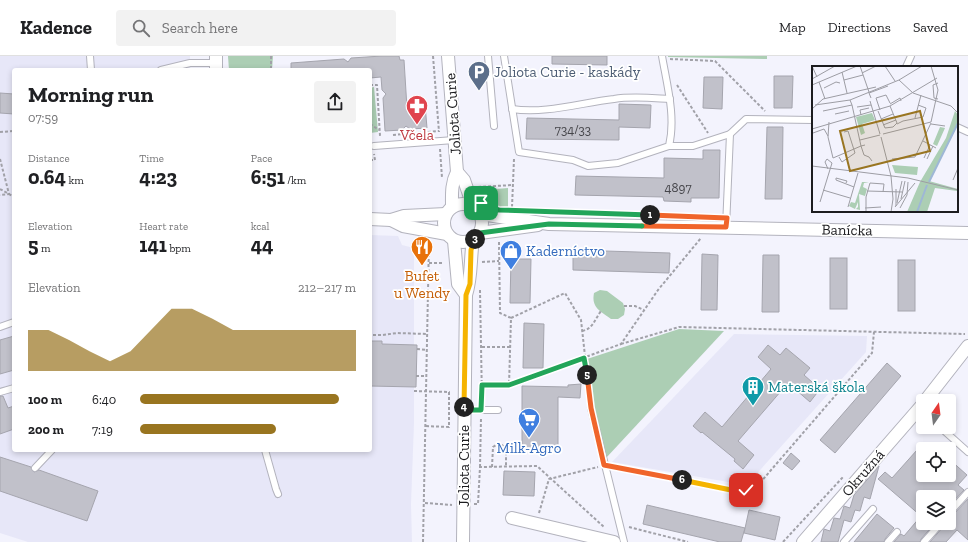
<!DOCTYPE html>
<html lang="en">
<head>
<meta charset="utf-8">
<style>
	body { margin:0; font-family:"Zilla Slab",serif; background:#f2f2f2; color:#202124; height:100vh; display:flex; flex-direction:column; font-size:15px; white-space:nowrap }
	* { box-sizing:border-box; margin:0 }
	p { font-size:13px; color:#757577 }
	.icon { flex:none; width:22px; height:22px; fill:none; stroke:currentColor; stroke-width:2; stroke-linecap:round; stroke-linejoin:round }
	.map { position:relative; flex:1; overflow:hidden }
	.panel { position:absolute; left:12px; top:12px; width:360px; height:384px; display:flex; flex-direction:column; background:#fff; border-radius:4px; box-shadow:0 2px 6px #0003 }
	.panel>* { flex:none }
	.needle { width:26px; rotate:14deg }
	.buttons { position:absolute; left:916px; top:338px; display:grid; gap:8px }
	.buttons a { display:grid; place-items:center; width:40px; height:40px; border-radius:4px; background:#fff; box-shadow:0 2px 6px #0003; font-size:20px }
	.pin { position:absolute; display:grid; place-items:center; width:34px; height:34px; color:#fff; margin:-17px; border-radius:8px; box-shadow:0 2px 6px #0006 }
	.km { position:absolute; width:20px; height:20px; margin:-10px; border-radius:50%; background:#222; color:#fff; font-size:11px; line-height:20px; text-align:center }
	.round { display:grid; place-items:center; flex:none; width:42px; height:42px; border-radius:4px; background:#f2f2f2 }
	.head { display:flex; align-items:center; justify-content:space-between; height:68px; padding:0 16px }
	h1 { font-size:22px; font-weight:700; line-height:30px }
	.figures { display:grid; grid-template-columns:repeat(3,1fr); gap:6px; height:68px; padding:4px 16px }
	.figures div { display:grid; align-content:center }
	.figures b { font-size:20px; font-weight:700 }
	.figures small { font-size:11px; font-weight:400 }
	.figures p { font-size:11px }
	.chart { height:112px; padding:8px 16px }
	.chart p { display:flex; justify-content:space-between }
	.chart svg { width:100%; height:72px; margin-top:4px; fill:#997520; opacity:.7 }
	ul { padding:0 16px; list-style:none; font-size:13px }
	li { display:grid; grid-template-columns:64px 48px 1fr; align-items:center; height:30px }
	li i { height:10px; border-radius:5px; background:#997520 }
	header { display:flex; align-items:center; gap:24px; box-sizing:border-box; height:56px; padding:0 20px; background:#fff; border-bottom:1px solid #e0e0e0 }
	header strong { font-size:19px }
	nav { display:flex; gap:22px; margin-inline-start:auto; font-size:14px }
	.search { width:280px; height:36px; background:#f2f2f2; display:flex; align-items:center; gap:10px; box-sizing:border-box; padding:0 14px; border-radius:4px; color:#757577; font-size:15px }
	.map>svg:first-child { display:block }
</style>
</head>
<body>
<header>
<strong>Kadence</strong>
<div class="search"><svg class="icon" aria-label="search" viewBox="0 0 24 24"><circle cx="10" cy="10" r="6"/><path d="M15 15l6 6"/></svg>Search here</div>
<nav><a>Map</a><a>Directions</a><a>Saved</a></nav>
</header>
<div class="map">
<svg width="968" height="486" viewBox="0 0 968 486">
	<rect width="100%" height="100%" fill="#f3f3fd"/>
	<!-- built -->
	<g fill="#e7e7f8">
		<path d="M0,0H190V12H208V14H14V394H370V179L398,180L402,189L414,192V367L411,448L412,486H28L0,477Z"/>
		<path d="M734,278L867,280L866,296L752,423L734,427L612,406Z"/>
	</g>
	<!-- green -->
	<g fill="#acceb4">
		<path d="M228,0H273L272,14H229Z"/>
		<path d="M668,0H767V3L668,1Z"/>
		<path d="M374,31L378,76L370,77V32Z"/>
		<path d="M508,132V154L479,153L472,147L471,135Z"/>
		<path d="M600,234L607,235L623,247L625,253L624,259L618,263H611C601,255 591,252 594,237Z"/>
		<path d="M679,273L724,275L606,402L594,350L587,303Z"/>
	</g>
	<!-- building -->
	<g fill="#c1c1ca" stroke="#a5a5ae">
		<path d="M382,0H399L400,4H404L407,52L425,48L427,72L410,73L406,70L402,74L385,75L383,42L386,38L382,34L381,21L370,22V14H291V7L344,3L348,6L351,2Z"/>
		<path d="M552,0H607V9L552,8Z"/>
		<path d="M774,20H793L792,52H774Z"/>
		<path d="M704,21H723L722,53L703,52Z"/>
		<path d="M0,37L14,38V58L0,57Z"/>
		<path d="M619,48L651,49L650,72L619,71V84L526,83L527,62L619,64Z"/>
		<path d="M767,71H783L782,143H765Z"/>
		<path d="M703,94H720L719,142H691V146L664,145L663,141L575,139L576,120L664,122V102L703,103Z"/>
		<path d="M573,194L670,197L669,217L573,214Z"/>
		<path d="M702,198L718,199L717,254H701Z"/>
		<path d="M763,199H779V256H762Z"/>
		<rect x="830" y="202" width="17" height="51"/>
		<path d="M511,203H531L530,247H510Z"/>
		<rect x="898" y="204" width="17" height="51"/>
		<path d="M524,267L544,268L543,312H523Z"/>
		<path d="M14,280V314L0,318V284Z"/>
		<path d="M370,285H382V288L417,289L416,331L370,330Z"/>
		<path d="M768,289L780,299L786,292L810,312L804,319L820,333L810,346L788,327L738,385L754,399L743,413L734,405L735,403L702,376L701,377L693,370L705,356L722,371L771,313L758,301Z"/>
		<path d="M887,307L901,320L835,397L820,384Z"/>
		<path d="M581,328L580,342L558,341V393H522V330L568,331V329Z"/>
		<path d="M0,340H3L8,352L14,350V373L0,378Z"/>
		<path d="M917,394L923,399V419H949V403L967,419L958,429L964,434L949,450V441H923V467H935L921,483L920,486H894L901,478L904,480L921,460L878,423L885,416L892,422Z"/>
		<path d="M791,397L800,405L792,414L783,407Z"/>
		<path d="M0,401L31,411L34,416L39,414L98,435L87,465L0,435Z"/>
		<path d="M879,410L870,443L864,441L860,455L855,454L851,466L844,464L838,486H821L824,473L830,475L834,462L840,463L844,450L850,452L854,439Z"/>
		<path d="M504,415L535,416L534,440L503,439Z"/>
		<path d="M968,443V484L957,474L946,486H930L944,470L945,467H949V461L952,460Z"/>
		<path d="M647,449L745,472L741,486H720L643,468Z"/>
		<path d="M749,454L780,461L775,484L744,477Z"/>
		<path d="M877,458L894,472L885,483L884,486H854Z"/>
	</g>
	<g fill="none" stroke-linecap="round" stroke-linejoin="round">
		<!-- service casing -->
		<g stroke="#b3b3bd" stroke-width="8">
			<g id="service">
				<path d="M90,0L91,14"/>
				<path d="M488,0L494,70"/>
				<path d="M504,0L519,96L573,104L588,110L618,107L669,90C676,61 667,29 662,0"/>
				<path d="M906,11L911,0"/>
				<path d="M161,14L190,7H216"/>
				<path d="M512,53C545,58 580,47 614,43C632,40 651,42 670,43"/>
				<path d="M957,71L968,76"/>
				<path d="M374,90L454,84"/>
				<path d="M669,90H693L730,78"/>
				<path d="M726,171L730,78L746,63L813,64"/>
				<path d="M0,271L14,266"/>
				<path d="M0,336L14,332"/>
				<path d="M591,352L624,486"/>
				<path d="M464,354H498"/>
				<path d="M940,371L968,396"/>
				<path d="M265,394L276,433L278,438"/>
				<path d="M35,412L52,394"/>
				<path d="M949,457L968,436"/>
				<path d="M844,486L873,453"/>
				<path d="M888,486L897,476"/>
				<path d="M924,486L941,467"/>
			</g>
		</g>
		<!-- minor casing -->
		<g stroke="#b3b3bd" stroke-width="14">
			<g id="minor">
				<path d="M216,0V14"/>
				<path d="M448,0L457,116C451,128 452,139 452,151"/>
				<path d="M457,116L464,124L473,150"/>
				<circle cx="463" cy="167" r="19"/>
				<path d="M480,158L549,168L968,177"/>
				<path d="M370,163L391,164L404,160L446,158"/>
				<path d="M391,164L403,170L447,178"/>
				<path d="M480,177L538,169"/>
				<path d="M454,185L458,228L466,239"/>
				<path d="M925,345L968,290"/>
				<path d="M512,462L614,486"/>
				<path d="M463,486L466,239C472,221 470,202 473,184"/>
				<path d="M803,486L923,348"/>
			</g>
		</g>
		<!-- path -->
		<g stroke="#a1a1a8" stroke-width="2" stroke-dasharray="3 2" stroke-linecap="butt">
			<path d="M271,0V14"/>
			<path d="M433,0L439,76"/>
			<path d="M670,3L715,5L765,55"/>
			<path d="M370,29H377L380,80"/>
			<path d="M677,29L708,77"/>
			<path d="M370,68L379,74"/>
			<path d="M0,76L14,75"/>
			<path d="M393,79L439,75"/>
			<path d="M440,93L442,122"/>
			<path d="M0,103L9,138L0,139"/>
			<path d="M370,104H375L374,98"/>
			<path d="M478,131L513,129"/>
			<path d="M0,133L14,141"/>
			<path d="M512,151L514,103"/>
			<path d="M499,186L500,257L511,262L509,329"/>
			<path d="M482,206L499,205"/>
			<path d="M429,207H444"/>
			<path d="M480,234L482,345"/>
			<path d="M624,250H635L644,254"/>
			<path d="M511,262L565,237L581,264L590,345"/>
			<path d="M582,275C593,273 595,263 601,255"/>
			<path d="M373,279H383L397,277L427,278"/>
			<path d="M621,288L679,271L965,278"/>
			<path d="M482,291H510"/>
			<path d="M417,293L427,294"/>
			<path d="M416,320H426"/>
			<path d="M482,329H509L621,288L658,234L701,182"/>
			<path d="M414,335L449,336V371L425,370"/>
			<path d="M480,411L481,362"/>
			<path d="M492,411L493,391L499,387L506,392V410"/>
			<path d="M614,411L731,434H746L759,428L872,297L874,276"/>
			<path d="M425,447L452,449"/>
			<path d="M474,448H478L480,411L537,410L604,471"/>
			<path d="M539,457L549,423L598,411"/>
			<path d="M629,471L688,486"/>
			<path d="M423,486L429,185"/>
			<path d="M783,486L843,421"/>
		</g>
		<!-- service -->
		<use href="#service" stroke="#fff" stroke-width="6"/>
		<!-- minor -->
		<use href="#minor" stroke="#fff" stroke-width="12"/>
	</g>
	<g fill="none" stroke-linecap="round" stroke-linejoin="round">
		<!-- split-1 casing -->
		<g stroke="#fff" stroke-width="8">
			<path id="split-1" d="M481,147L486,151L499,154L650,159"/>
		</g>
		<!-- split-2 casing -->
		<g stroke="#fff" stroke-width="8">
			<path id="split-2" d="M642,170L726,171L727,162L650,159"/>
		</g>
		<!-- split-3 casing -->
		<g stroke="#fff" stroke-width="8">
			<path id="split-3" d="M475,183L480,177L549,168L642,170"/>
		</g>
		<!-- split-4 casing -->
		<g stroke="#fff" stroke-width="8">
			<path id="split-4" d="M464,351L466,239L470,228L471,194L475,183"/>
		</g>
		<!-- split-5 casing -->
		<g stroke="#fff" stroke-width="8">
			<path id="split-5" d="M464,351V354H481L482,329H509L584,302L587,319"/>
		</g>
		<!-- split-6 casing -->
		<g stroke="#fff" stroke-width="8">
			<path id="split-6" d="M587,319L591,352L604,409L682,424"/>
		</g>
		<!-- split-7 casing -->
		<g stroke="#fff" stroke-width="8">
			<path id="split-7" d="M682,424L731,434H746"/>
		</g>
		<!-- split-1 -->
		<use href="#split-1" stroke="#22a559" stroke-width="5"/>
		<!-- split-2 -->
		<use href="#split-2" stroke="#f0652b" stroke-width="5"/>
		<!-- split-3 -->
		<use href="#split-3" stroke="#22a559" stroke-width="5"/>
		<!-- split-4 -->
		<use href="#split-4" stroke="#f5b400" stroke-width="5"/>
		<!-- split-5 -->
		<use href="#split-5" stroke="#22a559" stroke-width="5"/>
		<!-- split-6 -->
		<use href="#split-6" stroke="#f0652b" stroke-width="5"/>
		<!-- split-7 -->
		<use href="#split-7" stroke="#f5b400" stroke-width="5"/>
	</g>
	<!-- icons -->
	<defs>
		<g id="parking-pin" transform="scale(1.15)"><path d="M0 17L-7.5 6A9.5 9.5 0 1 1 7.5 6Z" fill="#5c6f8a" stroke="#fff"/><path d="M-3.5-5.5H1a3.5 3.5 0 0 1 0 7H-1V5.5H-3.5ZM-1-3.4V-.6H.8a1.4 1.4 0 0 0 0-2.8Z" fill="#fff"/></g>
		<g id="pharmacy-pin" transform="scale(1.15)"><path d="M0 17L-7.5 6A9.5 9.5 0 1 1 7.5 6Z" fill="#e0444e" stroke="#fff"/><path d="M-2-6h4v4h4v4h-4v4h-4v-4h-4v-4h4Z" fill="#fff"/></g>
		<g id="restaurant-pin" transform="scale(1.15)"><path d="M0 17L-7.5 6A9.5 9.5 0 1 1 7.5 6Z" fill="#e8710a" stroke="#fff"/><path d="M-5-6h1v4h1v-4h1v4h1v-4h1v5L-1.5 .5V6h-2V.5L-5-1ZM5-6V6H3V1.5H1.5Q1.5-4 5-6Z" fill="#fff"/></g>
		<g id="shop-pin" transform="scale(1.15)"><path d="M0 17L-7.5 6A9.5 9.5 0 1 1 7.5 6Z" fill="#3f7fe0" stroke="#fff"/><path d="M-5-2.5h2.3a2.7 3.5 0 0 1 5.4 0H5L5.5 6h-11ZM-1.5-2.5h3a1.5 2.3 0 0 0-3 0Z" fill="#fff"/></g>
		<g id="building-pin" transform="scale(1.15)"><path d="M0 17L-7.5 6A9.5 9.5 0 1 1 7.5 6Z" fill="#0f9aa8" stroke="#fff"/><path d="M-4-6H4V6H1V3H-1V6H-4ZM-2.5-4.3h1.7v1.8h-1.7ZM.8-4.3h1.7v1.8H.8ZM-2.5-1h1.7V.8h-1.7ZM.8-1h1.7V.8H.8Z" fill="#fff"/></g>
		<g id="supermarket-pin" transform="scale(1.15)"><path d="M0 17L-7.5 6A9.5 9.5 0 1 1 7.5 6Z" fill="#3f7fe0" stroke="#fff"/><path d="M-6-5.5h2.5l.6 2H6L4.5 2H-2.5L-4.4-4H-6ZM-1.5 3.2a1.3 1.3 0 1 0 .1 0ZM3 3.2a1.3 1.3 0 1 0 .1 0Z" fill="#fff"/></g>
	</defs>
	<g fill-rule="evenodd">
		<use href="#parking-pin" x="479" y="16"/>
		<use href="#pharmacy-pin" x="417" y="50"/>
		<use href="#restaurant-pin" x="422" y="191"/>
		<use href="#shop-pin" x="511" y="195"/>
		<use href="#building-pin" x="753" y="331"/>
		<use href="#supermarket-pin" x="529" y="363"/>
	</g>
	<g text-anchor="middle" stroke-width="3.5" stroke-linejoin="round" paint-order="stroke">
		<!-- number labels -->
		<g font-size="13" fill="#45454a">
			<text x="573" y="78">734/33</text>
			<text x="678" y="136">4897</text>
		</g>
		<!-- service labels -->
		<g font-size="15" fill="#4e5e75" stroke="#fff" text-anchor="start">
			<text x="494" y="21">Joliota Curie - kaskády</text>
		</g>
		<!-- street labels -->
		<g font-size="15" fill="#1c1c1f" stroke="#fff">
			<text transform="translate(453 58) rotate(-94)" y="5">Joliota Curie</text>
			<text transform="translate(847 174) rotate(1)" y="5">Banícka</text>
			<text transform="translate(464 410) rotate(-90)" y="5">Joliota Curie</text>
			<text transform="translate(863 417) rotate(-49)" y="5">Okružná</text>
		</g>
		<!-- health labels -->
		<g font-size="15" fill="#be3a42" stroke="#fff">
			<text x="417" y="84">Včela</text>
		</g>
		<!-- shop labels -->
		<g font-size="15" fill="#366cbe" stroke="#fff" text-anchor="start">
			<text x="526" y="200">Kaderníctvo</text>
			<text x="529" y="397" text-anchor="middle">Milk-Agro</text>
		</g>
		<!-- food labels -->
		<g font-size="15" fill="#c56008" stroke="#fff">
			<text x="422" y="225">Bufet<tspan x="422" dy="17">u Wendy</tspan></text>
		</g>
		<!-- culture labels -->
		<g font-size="15" fill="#0d838f" stroke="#fff" text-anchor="start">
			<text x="768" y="336">Materská škola</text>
		</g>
	</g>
	<!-- overview -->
	<g transform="translate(812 10)">
		<rect width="146" height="146" fill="#f3f3fd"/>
		<path d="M143,45L146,49V58L117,115L146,123L145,125L123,122L115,146H95L108,116L134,72ZM60,47L63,54L50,58L53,67L49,69L44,51ZM128,61L133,62L125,80L121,78ZM80,99L106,101L105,109L83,107ZM50,116H57L52,117L51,121L55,123L53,130L47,128L48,144L44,143L46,141V136L43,143L37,140L39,136L43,137Z" fill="#acceb4"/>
		<path fill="none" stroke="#9eb7d6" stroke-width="2" d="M117,116L146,57M105,146L115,119"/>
		<path fill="none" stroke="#9d9da4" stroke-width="1" d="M0,0L5,11M48,0L57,26M73,0L83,15M30,6L35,27M50,7L64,0M0,13L23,0M32,14L51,9M87,14L101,27L139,40L146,47M7,16L13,33M126,17L121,19L122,32L126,33M0,19L45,0M12,22L24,16L28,17M59,32L57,27L76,20M58,35L68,68M78,38L88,32L89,35M3,39L38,34L87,14L110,0M40,39L49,80L53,79M45,41L59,39M0,43L11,33L64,21M68,44L64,32L74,29L78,37M11,45L40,39L38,34M66,45L73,62L81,61L85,57L78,40M23,48L37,45M49,49L48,44L57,42M103,52L109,29M69,53L81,48M17,56L16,71L21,92L49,80L52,89L57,91L60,95M85,58L91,55L111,51L114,42L106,39M119,58L133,60M71,59L84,54M0,63L78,40L125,12M1,67L12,63L16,70M71,68L119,56L126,24L119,0M69,71L79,110L81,133L79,146M48,74L68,69M111,75L124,82M27,91L30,96L43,87L36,65L32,66M112,92L118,79M80,93L103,91L119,57M115,93L121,80M0,100L96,112L146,124M141,114L146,102M34,117L35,115L24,112V114L42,121M11,124L38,132M55,125L90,126M89,133L93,115M8,136L20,97L15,93L13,96L16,103M85,137L90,115M84,140V123M36,141L46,107M83,141L103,117M53,142L69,141M88,142L95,129L96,116M54,146V131L58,117L72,118L71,126"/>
		<path fill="#997520" fill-opacity="0.15" stroke="#997520" stroke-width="2" d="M108,45L118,85L38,105L28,65Z"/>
		<rect width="146" height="146" fill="none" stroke="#1c1c1f" stroke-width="2"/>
	</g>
</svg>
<div class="buttons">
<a><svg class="needle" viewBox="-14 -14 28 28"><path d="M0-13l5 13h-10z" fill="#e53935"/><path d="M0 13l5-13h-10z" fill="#757577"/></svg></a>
<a><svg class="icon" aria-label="locate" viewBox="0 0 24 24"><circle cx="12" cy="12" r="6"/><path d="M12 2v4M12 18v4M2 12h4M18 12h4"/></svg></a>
<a><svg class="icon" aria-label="layers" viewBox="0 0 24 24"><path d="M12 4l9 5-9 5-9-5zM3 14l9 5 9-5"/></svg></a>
</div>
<div class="pin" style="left:481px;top:147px;background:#1e9e55"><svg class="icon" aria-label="arrive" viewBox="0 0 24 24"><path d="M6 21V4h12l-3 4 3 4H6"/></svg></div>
<div class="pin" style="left:746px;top:434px;background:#d93025"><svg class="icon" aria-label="check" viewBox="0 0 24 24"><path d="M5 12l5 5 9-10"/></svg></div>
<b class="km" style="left:650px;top:159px">1</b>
<b class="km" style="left:475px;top:183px">3</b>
<b class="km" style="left:464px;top:351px">4</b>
<b class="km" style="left:587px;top:319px">5</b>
<b class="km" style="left:682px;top:424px">6</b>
<section class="panel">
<div class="head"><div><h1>Morning run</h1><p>07:59</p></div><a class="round"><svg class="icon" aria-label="share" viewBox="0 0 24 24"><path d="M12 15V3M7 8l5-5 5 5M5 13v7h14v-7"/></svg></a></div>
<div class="figures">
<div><p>Distance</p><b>0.64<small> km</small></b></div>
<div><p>Time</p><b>4:23</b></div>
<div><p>Pace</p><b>6:51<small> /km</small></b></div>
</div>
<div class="figures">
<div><p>Elevation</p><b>5<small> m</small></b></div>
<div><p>Heart rate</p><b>141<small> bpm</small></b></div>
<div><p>kcal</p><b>44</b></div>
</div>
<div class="chart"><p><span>Elevation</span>212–217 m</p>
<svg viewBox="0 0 160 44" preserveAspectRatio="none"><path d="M0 44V19L10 19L20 25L30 32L40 38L50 32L60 19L70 6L80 6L90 12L100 19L110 19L120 19L130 19L140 19L150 19L160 19V44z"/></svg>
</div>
<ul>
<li><b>100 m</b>6:40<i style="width:92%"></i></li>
<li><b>200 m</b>7:19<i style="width:63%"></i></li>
</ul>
</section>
</div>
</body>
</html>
